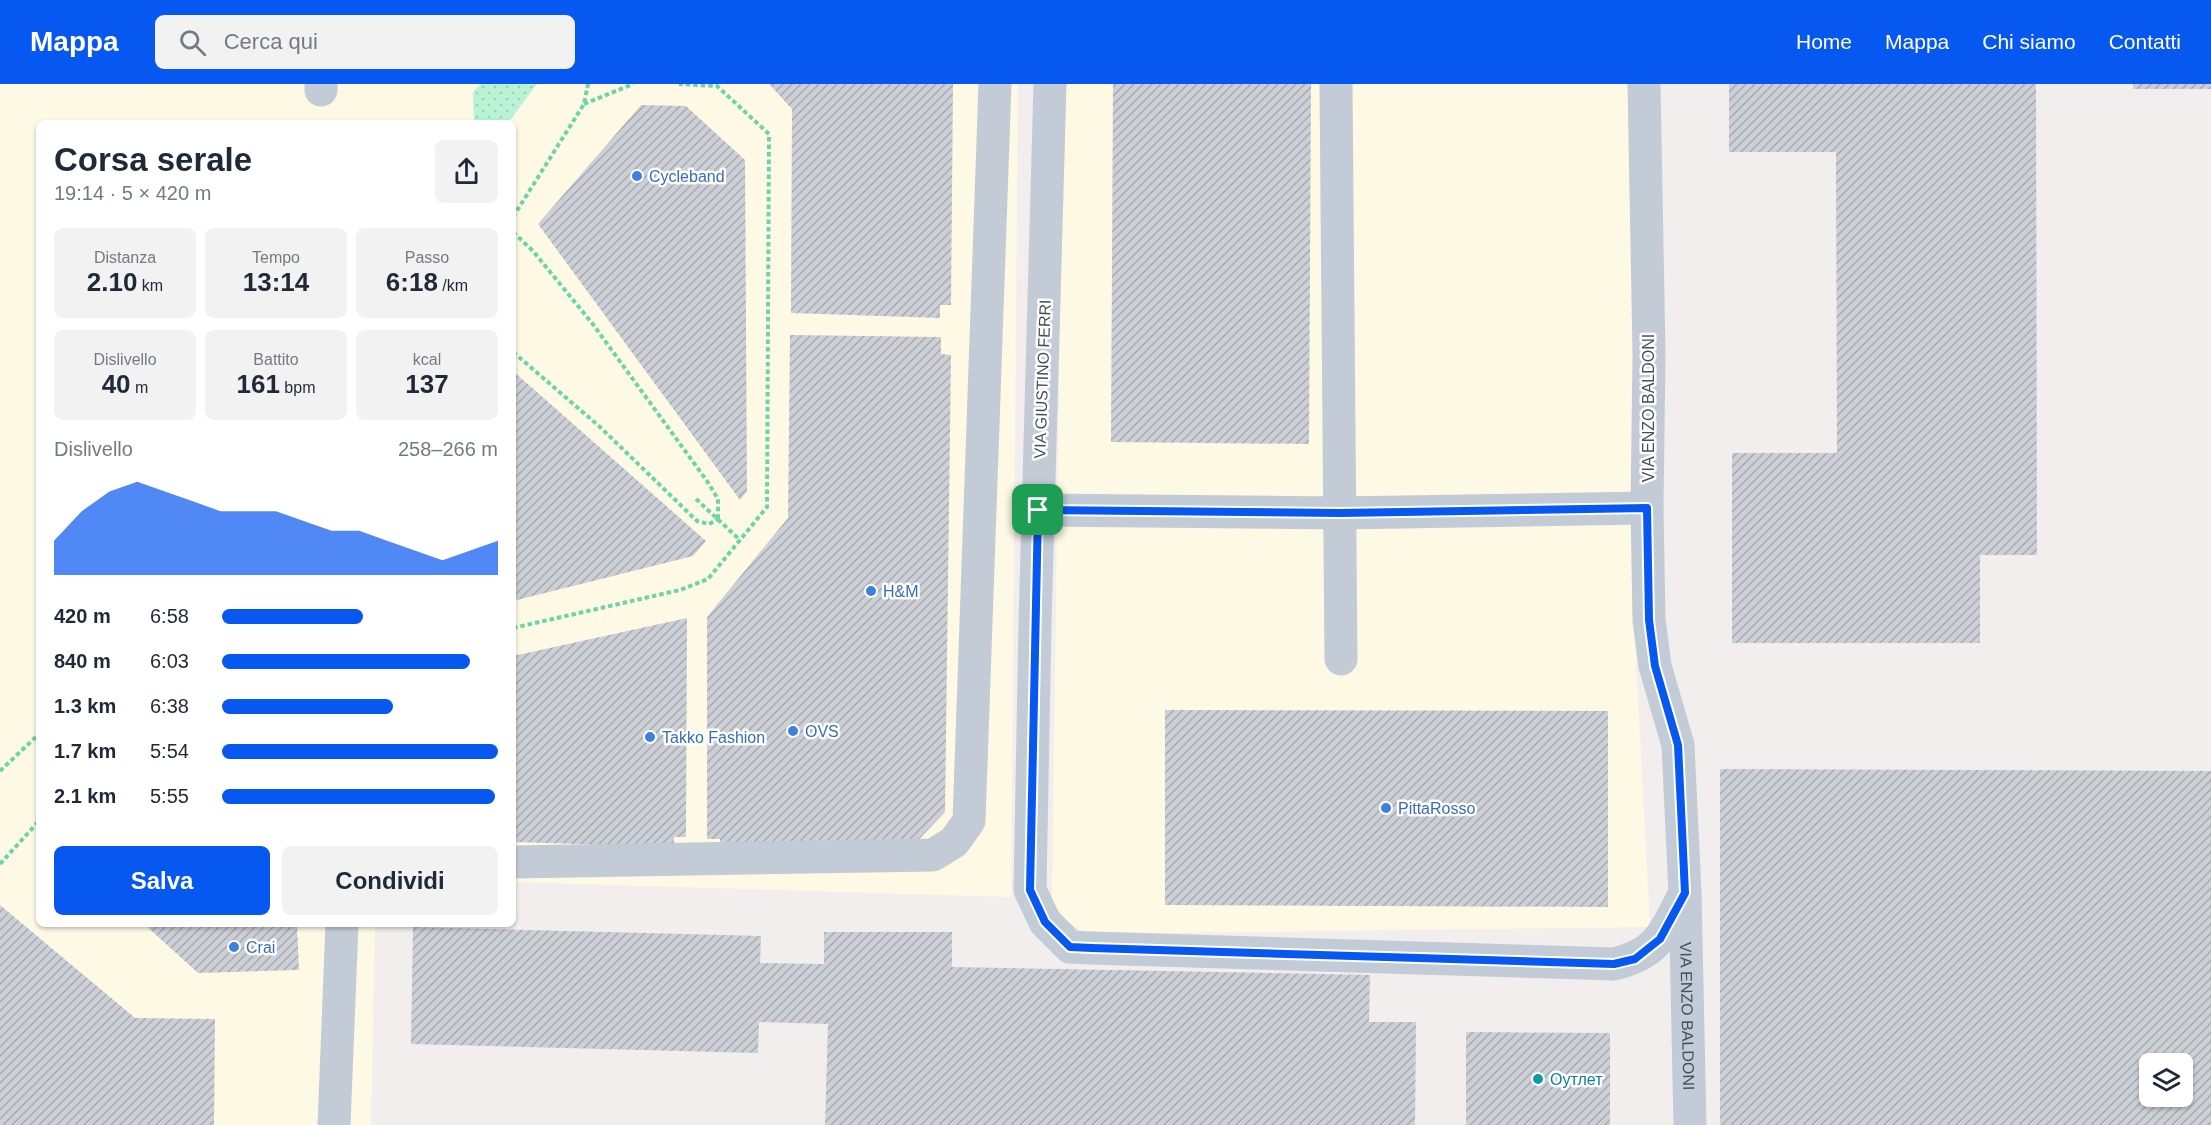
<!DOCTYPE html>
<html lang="it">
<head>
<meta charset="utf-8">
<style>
	body { margin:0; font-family:Helvetica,sans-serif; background:#f2f2f3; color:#1f2937; height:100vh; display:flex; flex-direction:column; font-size:22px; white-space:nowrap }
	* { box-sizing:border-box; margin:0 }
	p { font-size:20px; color:#747a83 }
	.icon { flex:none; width:33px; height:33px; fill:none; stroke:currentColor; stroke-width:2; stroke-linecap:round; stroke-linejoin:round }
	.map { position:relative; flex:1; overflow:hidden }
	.details { position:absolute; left:36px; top:36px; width:480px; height:807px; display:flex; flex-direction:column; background:#fff; border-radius:9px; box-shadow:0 2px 4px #0004 }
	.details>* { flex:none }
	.fabs { position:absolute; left:2139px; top:969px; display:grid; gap:12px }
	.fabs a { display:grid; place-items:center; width:54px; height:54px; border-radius:9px; background:#fff; box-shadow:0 2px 4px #0004; font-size:30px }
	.pin { position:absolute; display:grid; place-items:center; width:51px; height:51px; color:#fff; margin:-26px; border-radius:12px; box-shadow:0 3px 9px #0006 }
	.round { display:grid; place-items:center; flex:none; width:63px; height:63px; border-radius:9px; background:#f2f2f3 }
	.head { display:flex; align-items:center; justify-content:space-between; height:102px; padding:0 18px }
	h1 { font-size:33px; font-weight:700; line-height:45px }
	.figures { display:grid; grid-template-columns:repeat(3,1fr); gap:9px; height:102px; padding:6px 18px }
	.figures div { display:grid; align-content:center; border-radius:9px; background:#f2f2f3; text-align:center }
	.figures b { font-size:26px; font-weight:700 }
	.figures small { font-size:16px; font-weight:400 }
	.figures p { font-size:16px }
	.chart { height:168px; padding:12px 18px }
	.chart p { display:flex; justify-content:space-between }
	.chart svg { width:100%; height:108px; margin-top:6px; fill:#0757f1; opacity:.7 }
	.cta { display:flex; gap:12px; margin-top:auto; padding:12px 18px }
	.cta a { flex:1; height:69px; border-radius:9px; background:#0757f1; color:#fff; font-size:24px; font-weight:700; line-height:69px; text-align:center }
	.cta a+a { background:#f2f2f3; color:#1f2937 }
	ul { padding:0 18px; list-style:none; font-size:20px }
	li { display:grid; grid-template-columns:96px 72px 1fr; align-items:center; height:45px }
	li i { height:15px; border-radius:8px; background:#0757f1 }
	header { display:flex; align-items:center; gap:36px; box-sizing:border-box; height:84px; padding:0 30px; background:#0757f1; color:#fff }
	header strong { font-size:28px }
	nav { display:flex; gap:33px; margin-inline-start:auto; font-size:21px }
	.search { width:420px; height:54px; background:#f2f2f3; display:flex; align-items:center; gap:15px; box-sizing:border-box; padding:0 21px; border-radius:9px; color:#747a83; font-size:22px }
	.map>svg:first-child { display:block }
</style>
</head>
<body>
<header>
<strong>Mappa</strong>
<div class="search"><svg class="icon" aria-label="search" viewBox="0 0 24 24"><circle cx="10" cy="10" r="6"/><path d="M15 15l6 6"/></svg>Cerca qui</div>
<nav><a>Home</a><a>Mappa</a><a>Chi siamo</a><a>Contatti</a></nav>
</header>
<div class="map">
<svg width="2211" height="1041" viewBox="0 0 2211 1041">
	<defs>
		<pattern id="park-dots" width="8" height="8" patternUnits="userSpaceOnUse" patternTransform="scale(1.5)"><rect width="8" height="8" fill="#b7f3d4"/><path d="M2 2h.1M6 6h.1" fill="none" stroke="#9fd2b8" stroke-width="1.8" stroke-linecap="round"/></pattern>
		<pattern id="building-hatch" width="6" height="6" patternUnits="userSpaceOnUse" patternTransform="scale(1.5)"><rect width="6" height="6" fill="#cccfd6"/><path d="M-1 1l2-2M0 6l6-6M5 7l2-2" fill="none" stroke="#a7aab1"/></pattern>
	</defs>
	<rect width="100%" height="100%" fill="#f1eeed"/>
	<!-- commercial -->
	<g fill="#fef9e5">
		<path d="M0,0H1018L1011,813L513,798V39H39V840H375L371,1041H0Z"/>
		<path d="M1063,0H1630L1633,11L1634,539L1650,843L1088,850L1068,839L1052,818Z"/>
	</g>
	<!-- park -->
	<path fill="url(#park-dots)" d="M481,0H537L508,39H474L473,8Z"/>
	<!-- building -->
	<g fill="url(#building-hatch)" fill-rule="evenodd">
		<path d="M769,0H953L951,221H940V234L791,229L792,25Z"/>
		<path d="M1113,0H1311L1309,360L1111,358Z"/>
		<path d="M1729,0H2036L2037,471H1980V559H1732V369H1837L1836,68H1729Z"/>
		<rect x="2133" y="0" width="78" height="5"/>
		<path d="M641,21L686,22L745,76L747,407L740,416L538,140Z"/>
		<path d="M790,251L941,253V270L951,271L945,728L907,768H721L720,755H707V533L788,434Z"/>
		<path d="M513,287L706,457L693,472L513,517Z"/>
		<path d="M687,534L686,753H674V763L513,758V572Z"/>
		<path d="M1165,626L1608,627V823L1165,821Z"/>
		<path d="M1720,685L2211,687V1041H1720ZM2150,980H2182V1012H2150Z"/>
		<path d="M0,821L135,934L215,935L214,1041H0Z"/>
		<path d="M144,840H297L299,886L198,889Z"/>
		<path d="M413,843L761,852L760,879L824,880V848H952V883L1370,891L1369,938H1416L1415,1041H825L828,940L759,938L758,969L411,960Z"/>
		<path d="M1466,948L1610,949V1041H1466Z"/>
	</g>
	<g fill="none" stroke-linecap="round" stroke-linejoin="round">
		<!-- path -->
		<g stroke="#6cd4ab" stroke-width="4" stroke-dasharray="4.5 3" stroke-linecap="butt">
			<path d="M584,20L633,0"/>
			<path d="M513,133L584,20L588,0"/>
			<path d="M513,148L533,167L592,239L707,397L718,415V435"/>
			<path d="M513,268L600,343L697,437L709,440L718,435"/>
			<path d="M696,415L740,456"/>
			<path d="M513,544L680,506L708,495L767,423L769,50L717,2L679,0"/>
			<path d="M0,687L39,650"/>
			<path d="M0,780L39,737"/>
		</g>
		<!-- minor -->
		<g stroke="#c3cbd7" stroke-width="33">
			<path d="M321,0V6"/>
			<path d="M1050,0L1035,539L1030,806L1045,838L1070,863L1092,864L1614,880C1660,869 1665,847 1685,809"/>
			<path d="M1336,0L1341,575"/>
			<path id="s1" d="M1644,0L1649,270L1647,424L1649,536L1655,582L1678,661L1685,809L1690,1041"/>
			<path d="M1038,426L1340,429L1647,424"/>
			<path d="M513,778L933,771L954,758L969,737L995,0"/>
			<path d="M334,1041L342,840"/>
		</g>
	</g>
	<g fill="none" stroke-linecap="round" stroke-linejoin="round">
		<!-- route casing -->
		<g stroke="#fff" stroke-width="12">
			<path id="route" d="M1647,424L1649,536L1655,582L1678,661L1685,809L1660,855L1635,875L1614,880L1092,864L1070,863L1045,838L1030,806L1038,426L1340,429Z"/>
		</g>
		<!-- route -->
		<use href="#route" stroke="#0757f1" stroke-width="8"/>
	</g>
	<!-- markers -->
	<g fill="#3f7fe0" stroke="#fff" stroke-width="2">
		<circle cx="637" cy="92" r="6"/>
		<circle cx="871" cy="507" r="6"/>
		<circle cx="793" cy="647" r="6"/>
		<circle cx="650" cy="653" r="6"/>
		<circle cx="1386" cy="724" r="6"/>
		<circle cx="234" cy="863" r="6"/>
	</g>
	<circle fill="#0f9aa8" stroke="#fff" stroke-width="2" cx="1538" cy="995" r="6"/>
	<g text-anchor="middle" stroke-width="5" stroke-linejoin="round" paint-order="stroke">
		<!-- shop labels -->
		<g font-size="16" fill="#366cbe" stroke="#fff" text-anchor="start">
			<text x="649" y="98">Cycleband</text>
			<text x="883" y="513">H&amp;M</text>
			<text x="805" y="653">OVS</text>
			<text x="662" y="659">Takko Fashion</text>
			<text x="1398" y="730">PittaRosso</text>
			<text x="246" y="869">Crai</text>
		</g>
		<!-- street labels -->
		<g font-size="16" fill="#444f5d" stroke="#fff">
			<text transform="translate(1042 295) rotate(-88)" y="6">VIA GIUSTINO FERRI</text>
			<text transform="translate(1648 324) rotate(-90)" y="6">VIA ENZO BALDONI</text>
			<text dy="6" stroke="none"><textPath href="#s1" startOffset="936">VIA ENZO BALDONI</textPath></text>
		</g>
		<!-- culture labels -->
		<g font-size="16" fill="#0d838f" stroke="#fff" text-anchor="start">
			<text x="1550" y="1001">Оутлет</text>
		</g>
	</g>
</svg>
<div class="fabs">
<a><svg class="icon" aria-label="layers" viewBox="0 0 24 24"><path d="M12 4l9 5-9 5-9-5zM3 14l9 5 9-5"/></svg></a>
</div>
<div class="pin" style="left:1038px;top:426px;background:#1e9e55"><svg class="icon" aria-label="arrive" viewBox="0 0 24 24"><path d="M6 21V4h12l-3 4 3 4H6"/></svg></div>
<section class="details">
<div class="head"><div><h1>Corsa serale</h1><p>19:14 · 5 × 420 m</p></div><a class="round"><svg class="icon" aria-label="share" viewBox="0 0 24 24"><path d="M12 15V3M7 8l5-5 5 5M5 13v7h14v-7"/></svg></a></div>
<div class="figures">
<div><p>Distanza</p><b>2.10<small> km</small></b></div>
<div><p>Tempo</p><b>13:14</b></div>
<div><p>Passo</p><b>6:18<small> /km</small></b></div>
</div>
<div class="figures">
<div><p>Dislivello</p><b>40<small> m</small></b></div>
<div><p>Battito</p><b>161<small> bpm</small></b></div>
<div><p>kcal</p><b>137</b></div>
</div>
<div class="chart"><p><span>Dislivello</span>258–266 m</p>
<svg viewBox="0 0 160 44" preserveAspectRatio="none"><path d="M0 44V30L10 18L20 10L30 6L40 10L50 14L60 18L70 18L80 18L90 22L100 26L110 26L120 30L130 34L140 38L150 34L160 30V44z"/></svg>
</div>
<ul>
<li><b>420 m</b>6:58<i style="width:51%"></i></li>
<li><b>840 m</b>6:03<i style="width:90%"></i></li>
<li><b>1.3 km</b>6:38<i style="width:62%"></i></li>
<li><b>1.7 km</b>5:54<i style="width:100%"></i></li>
<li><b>2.1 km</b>5:55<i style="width:99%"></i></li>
</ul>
<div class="cta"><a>Salva</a><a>Condividi</a></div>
</section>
</div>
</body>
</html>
